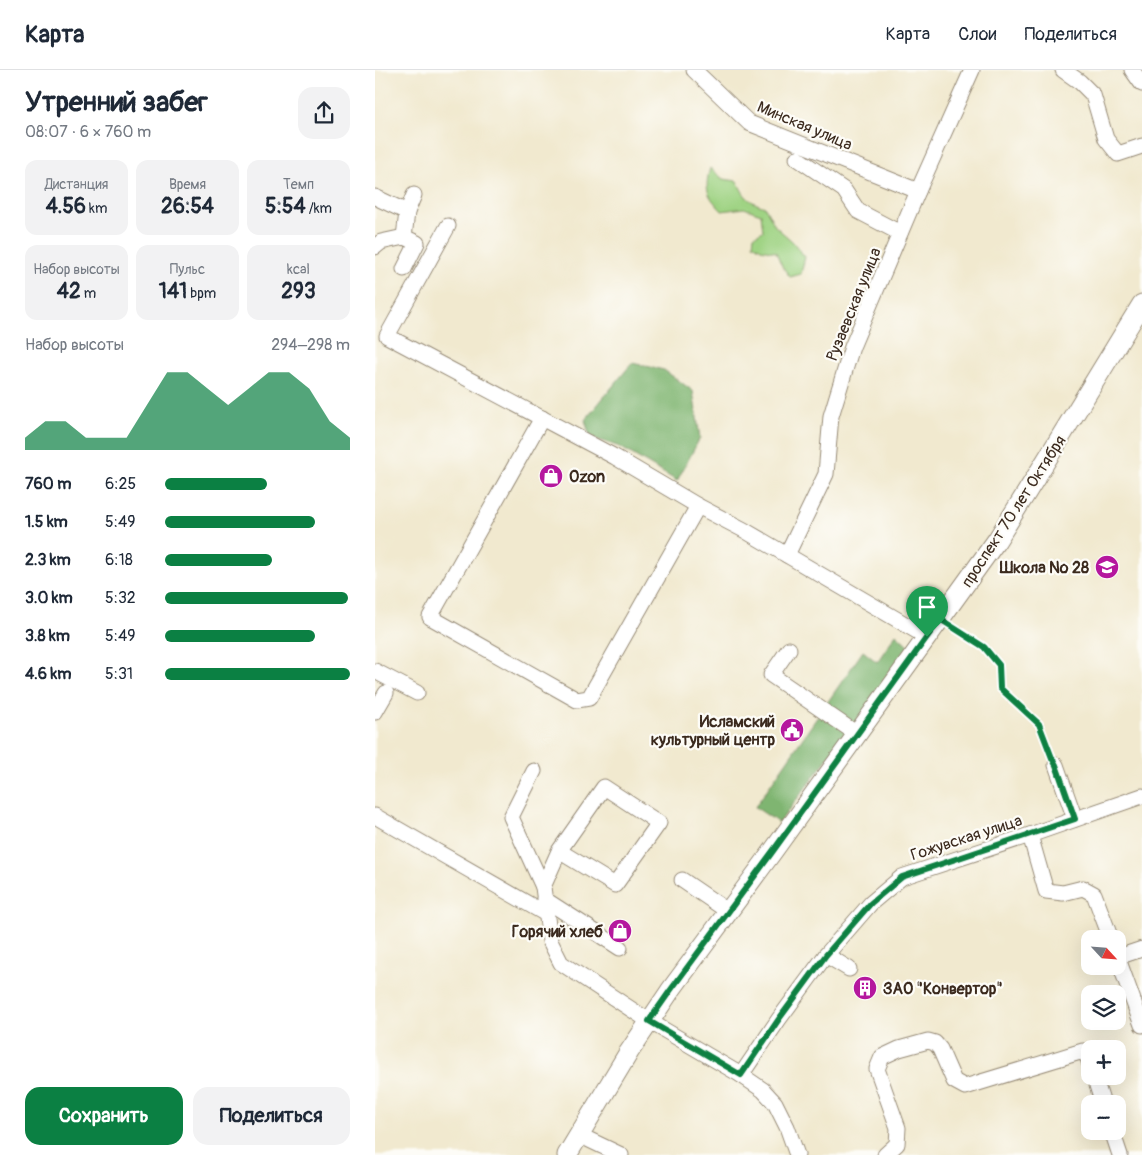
<!DOCTYPE html>
<html lang="ru">
<head>
<meta charset="utf-8">
<style>
	body { margin:0; font-family:Pangolin,sans-serif; background:#f2f2f3; color:#1f2937; height:100vh; display:flex; flex-direction:column; font-size:19px; white-space:nowrap }
	* { box-sizing:border-box; margin:0 }
	p { font-size:16px; color:#747a83 }
	.icon { flex:none; width:28px; height:28px; fill:none; stroke:currentColor; stroke-width:2; stroke-linecap:round; stroke-linejoin:round }
	.map { position:relative; flex:1; overflow:hidden }
	.drawer { display:flex; flex-direction:column; background:#fff; width:375px }
	.drawer>* { flex:none }
	.needle { width:32px; rotate:116deg }
	.fabs { position:absolute; left:706px; top:860px; display:grid; gap:10px }
	.fabs a { display:grid; place-items:center; width:45px; height:45px; border-radius:10px; background:#fff; box-shadow:0 5px 20px #0002; font-size:25px }
	.pin { position:absolute; display:grid; place-items:center; width:42px; height:42px; color:#fff; margin:-51px -21px; border-radius:50% 50% 50% 0; rotate:-45deg; box-shadow:0 0 5px #0007 }
	.pin .icon { rotate:45deg }
	.round { display:grid; place-items:center; flex:none; width:52px; height:52px; border-radius:15px; background:#f2f2f3 }
	.head { display:flex; align-items:center; justify-content:space-between; height:85px; padding:0 25px }
	h1 { font-size:28px; font-weight:700; line-height:38px }
	.figures { display:grid; grid-template-columns:repeat(3,1fr); gap:8px; height:85px; padding:5px 25px }
	.figures div { display:grid; align-content:center; border-radius:12px; background:#f2f2f3; text-align:center }
	.figures b { font-size:21px; font-weight:700 }
	.figures small { font-size:14px; font-weight:400 }
	.figures p { font-size:14px }
	.chart { height:140px; padding:10px 25px }
	.chart p { display:flex; justify-content:space-between }
	.chart svg { width:100%; height:90px; margin-top:5px; fill:#0b8043; opacity:.7 }
	.cta { display:flex; gap:10px; margin-top:auto; padding:10px 25px }
	.cta a { flex:1; height:58px; border-radius:15px; background:#0b8043; color:#fff; font-size:20px; font-weight:700; line-height:58px; text-align:center }
	.cta a+a { background:#f2f2f3; color:#1f2937 }
	ul { padding:0 25px; list-style:none; font-size:16px }
	li { display:grid; grid-template-columns:80px 60px 1fr; align-items:center; height:38px }
	li i { height:12px; border-radius:6px; background:#0b8043 }
	header { display:flex; align-items:center; gap:30px; box-sizing:border-box; height:70px; padding:0 25px; background:#fff; border-bottom:1px solid #e0e1e3 }
	header strong { font-size:24px }
	nav { display:flex; gap:28px; margin-inline-start:auto; font-size:18px }
	main { display:flex; flex:1; min-height:0 }
	.map>svg:first-child { display:block }
</style>
</head>
<body>
<header>
<strong>Карта</strong>
<nav><a>Карта</a><a>Слои</a><a>Поделиться</a></nav>
</header>
<main>
<section class="drawer">
<div class="head"><div><h1>Утренний забег</h1><p>08:07 · 6 × 760 m</p></div><a class="round"><svg class="icon" aria-label="share" viewBox="0 0 24 24"><path d="M12 15V3M7 8l5-5 5 5M5 13v7h14v-7"/></svg></a></div>
<div class="figures">
<div><p>Дистанция</p><b>4.56<small> km</small></b></div>
<div><p>Время</p><b>26:54</b></div>
<div><p>Темп</p><b>5:54<small> /km</small></b></div>
</div>
<div class="figures">
<div><p>Набор высоты</p><b>42<small> m</small></b></div>
<div><p>Пульс</p><b>141<small> bpm</small></b></div>
<div><p>kcal</p><b>293</b></div>
</div>
<div class="chart"><p><span>Набор высоты</span>294–298 m</p>
<svg viewBox="0 0 160 44" preserveAspectRatio="none"><path d="M0 44V38L10 30L20 30L30 38L40 38L50 38L60 22L70 6L80 6L90 14L100 22L110 14L120 6L130 6L140 14L150 30L160 38V44z"/></svg>
</div>
<ul>
<li><b>760 m</b>6:25<i style="width:55%"></i></li>
<li><b>1.5 km</b>5:49<i style="width:81%"></i></li>
<li><b>2.3 km</b>6:18<i style="width:58%"></i></li>
<li><b>3.0 km</b>5:32<i style="width:99%"></i></li>
<li><b>3.8 km</b>5:49<i style="width:81%"></i></li>
<li><b>4.6 km</b>5:31<i style="width:100%"></i></li>
</ul>
<div class="cta"><a>Сохранить</a><a>Поделиться</a></div>
</section>
<div class="map">
<svg width="767" height="1085" viewBox="0 0 767 1085">
	<rect width="100%" height="100%" fill="#fdfcf7"/>
	<filter id="ink" filterUnits="userSpaceOnUse"><feTurbulence type="fractalNoise" baseFrequency=".02" numOctaves="2"/><feDisplacementMap in="SourceGraphic" scale="10" xChannelSelector="R" yChannelSelector="G"/><feConvolveMatrix kernelMatrix="1 2 1 2 8 2 1 2 1" color-interpolation-filters="sRGB"/></filter>
	<filter id="wash" filterUnits="userSpaceOnUse"><feTurbulence type="fractalNoise" baseFrequency=".0096" numOctaves="4" result="noise"/><feDisplacementMap in="SourceGraphic" scale="20" xChannelSelector="R" yChannelSelector="G"/><feGaussianBlur stdDeviation="1.12" result="paint"/><feColorMatrix in="noise" values="0 0 0 0 0 0 0 0 0 0 0 0 0 0 0 0 0 1.4 0 .05"/><feComposite in="paint" operator="in"/></filter>
	<g filter="url(#wash)">
		<rect width="100%" height="100%" fill="#f1e9cf"/>
		<!-- green -->
		<path fill="#9fd383" stroke="#6d7e50" d="M335,98L348,109L362,111C370,127 372,131 390,137L400,156L417,171L430,187L426,204L415,207L407,196L401,182L386,179L378,174L379,166L388,161L386,144L369,138L347,141C332,125 329,120 335,98Z"/>
		<!-- forest -->
		<g fill="#7fb571" stroke="#5d7048">
			<path d="M257,293L289,300L318,321L325,368L302,411L245,377L215,367L210,350Z"/>
			<path d="M521,564L536,578L404,753L380,737L488,581L502,592Z"/>
		</g>
	</g>
	<g filter="url(#ink)">
		<g fill="none" stroke-linecap="round" stroke-linejoin="round">
			<!-- minor casing -->
			<g stroke="#968a76" stroke-width="17">
				<g id="minor">
					<path d="M319,0L374,53L543,121"/>
					<path d="M688,0L705,12L718,25L731,69L743,84L767,76"/>
					<path d="M757,0L767,14"/>
					<path d="M422,88L469,120L483,141L525,163"/>
					<path d="M0,127L32,142"/>
					<path d="M73,156L12,266L240,387L323,436L369,460L552,567"/>
					<path d="M29,167L32,142L39,125"/>
					<path d="M0,177L6,172L29,167L42,173L29,199"/>
					<path d="M167,348L55,547L202,630L214,628L323,436"/>
					<path d="M412,485L451,404L456,346L477,277L543,121L597,0"/>
					<path d="M414,579L396,605L482,664"/>
					<path d="M0,601L42,623"/>
					<path d="M0,642L11,623"/>
					<path d="M681,695L700,749"/>
					<path d="M159,701L136,747L168,817"/>
					<path d="M0,746L171,844"/>
					<path d="M655,765L671,821L688,823L708,818L719,824L736,869"/>
					<path d="M184,781L240,815L284,753L229,717L184,781L168,817L175,871L186,893L274,951L366,1005L388,1020L400,1033L412,1057L422,1085"/>
					<path d="M307,810L354,842"/>
					<path d="M169,829L245,878"/>
					<path d="M451,885L474,899"/>
					<path d="M742,886L767,955"/>
					<path d="M743,887L767,879"/>
					<path d="M366,1005L404,949L451,885L496,833L527,807L655,765L767,726"/>
					<path d="M719,1006L728,1034"/>
					<path d="M737,1061L745,1085"/>
					<path d="M204,1065L246,1085"/>
					<path d="M510,1085L522,1074L523,1058L502,999L507,987L524,979L553,971L560,973L565,979L579,1011L590,1017L708,981L713,988L715,994"/>
				</g>
			</g>
			<!-- major casing -->
			<g stroke="#968a76" stroke-width="21">
				<path id="major" d="M192,1085L254,982L295,921L398,781L622,470L650,425L767,234"/>
			</g>
			<!-- path -->
			<path stroke="#968a76" stroke-width="2" stroke-dasharray="4 4" stroke-linecap="butt" d="M579,558L609,577L624,595L625,618L664,654L675,684"/>
			<!-- minor -->
			<use href="#minor" stroke="#fff" stroke-width="15"/>
			<!-- major -->
			<use href="#major" stroke="#fff" stroke-width="19"/>
		</g>
	</g>
	<g fill="none" stroke-linecap="round" stroke-linejoin="round" filter="url(#ink)">
		<!-- route casing -->
		<g stroke="#fff" stroke-width="10">
			<path id="route" d="M565,549L609,577L624,595L625,618L664,654L677,688L681,695L700,749L527,807L496,833L451,885L404,949L366,1005L274,951L295,921L398,781Z"/>
		</g>
		<!-- route -->
		<use href="#route" stroke="#0b8043" stroke-width="6"/>
	</g>
	<!-- icons -->
	<defs>
		<g id="shop-disc" transform="scale(1.25)"><circle r="9.5" fill="#b5179e" stroke="#fdfcf7"/><path d="M-5-2.5h2.3a2.7 3.5 0 0 1 5.4 0H5L5.5 6h-11ZM-1.5-2.5h3a1.5 2.3 0 0 0-3 0Z" fill="#fff"/></g>
		<g id="school-disc" transform="scale(1.25)"><circle r="9.5" fill="#b5179e" stroke="#fdfcf7"/><path d="M0-5L7-2L0 1L-7-2ZM-4 1L0 2.5L4 1V4Q0 6-4 4Z" fill="#fff"/></g>
		<g id="civic-disc" transform="scale(1.25)"><circle r="9.5" fill="#b5179e" stroke="#fdfcf7"/><path d="M-.6-6.5H3V-4.5H.6V-3L4-1V1h2V6H-6V1h2V-1L-.6-3ZM-1.2 2.5V6h2.4V2.5Z" fill="#fff"/></g>
		<g id="building-disc" transform="scale(1.25)"><circle r="9.5" fill="#b5179e" stroke="#fdfcf7"/><path d="M-4-6H4V6H1V3H-1V6H-4ZM-2.5-4.3h1.7v1.8h-1.7ZM.8-4.3h1.7v1.8H.8ZM-2.5-1h1.7V.8h-1.7ZM.8-1h1.7V.8H.8Z" fill="#fff"/></g>
	</defs>
	<g fill-rule="evenodd">
		<use href="#shop-disc" x="176" y="406"/>
		<use href="#school-disc" x="732" y="497"/>
		<use href="#civic-disc" x="417" y="660"/>
		<use href="#shop-disc" x="245" y="861"/>
		<use href="#building-disc" x="490" y="918"/>
	</g>
	<g text-anchor="middle" stroke-width="4.5" stroke-linejoin="round" paint-order="stroke">
		<!-- street labels -->
		<g font-size="16" fill="#3b2a1e" stroke="#fdfcf7">
			<text transform="translate(430 55) rotate(23)" y="6">Минская улица</text>
			<text transform="translate(478 234) rotate(-68)" y="6">Рузаевская улица</text>
			<text transform="translate(638 441) rotate(-57)" y="6">проспект 70 лет Октября</text>
			<text transform="translate(591 767) rotate(-18)" y="6">Гожувская улица</text>
		</g>
		<!-- poi labels -->
		<g font-size="16" font-weight="bold" fill="#3b2a1e" stroke="#fdfcf7" text-anchor="end">
			<text x="194" y="412" text-anchor="start">Ozon</text>
			<text x="714" y="503">Школа № 28</text>
			<text x="400" y="657">Исламский<tspan x="400" dy="18">культурный центр</tspan></text>
			<text x="228" y="867">Горячий хлеб</text>
			<text x="508" y="924" text-anchor="start">ЗАО "Конвертор"</text>
		</g>
	</g>
</svg>
<div class="fabs">
<a><svg class="needle" viewBox="-14 -14 28 28"><path d="M0-13l5 13h-10z" fill="#e53935"/><path d="M0 13l5-13h-10z" fill="#747a83"/></svg></a>
<a><svg class="icon" aria-label="layers" viewBox="0 0 24 24"><path d="M12 4l9 5-9 5-9-5zM3 14l9 5 9-5"/></svg></a>
<a>+</a>
<a>−</a>
</div>
<div class="pin" style="left:552px;top:567px;background:#1e9e55"><svg class="icon" aria-label="arrive" viewBox="0 0 24 24"><path d="M6 21V4h12l-3 4 3 4H6"/></svg></div>
</div>
</main>
</body>
</html>
